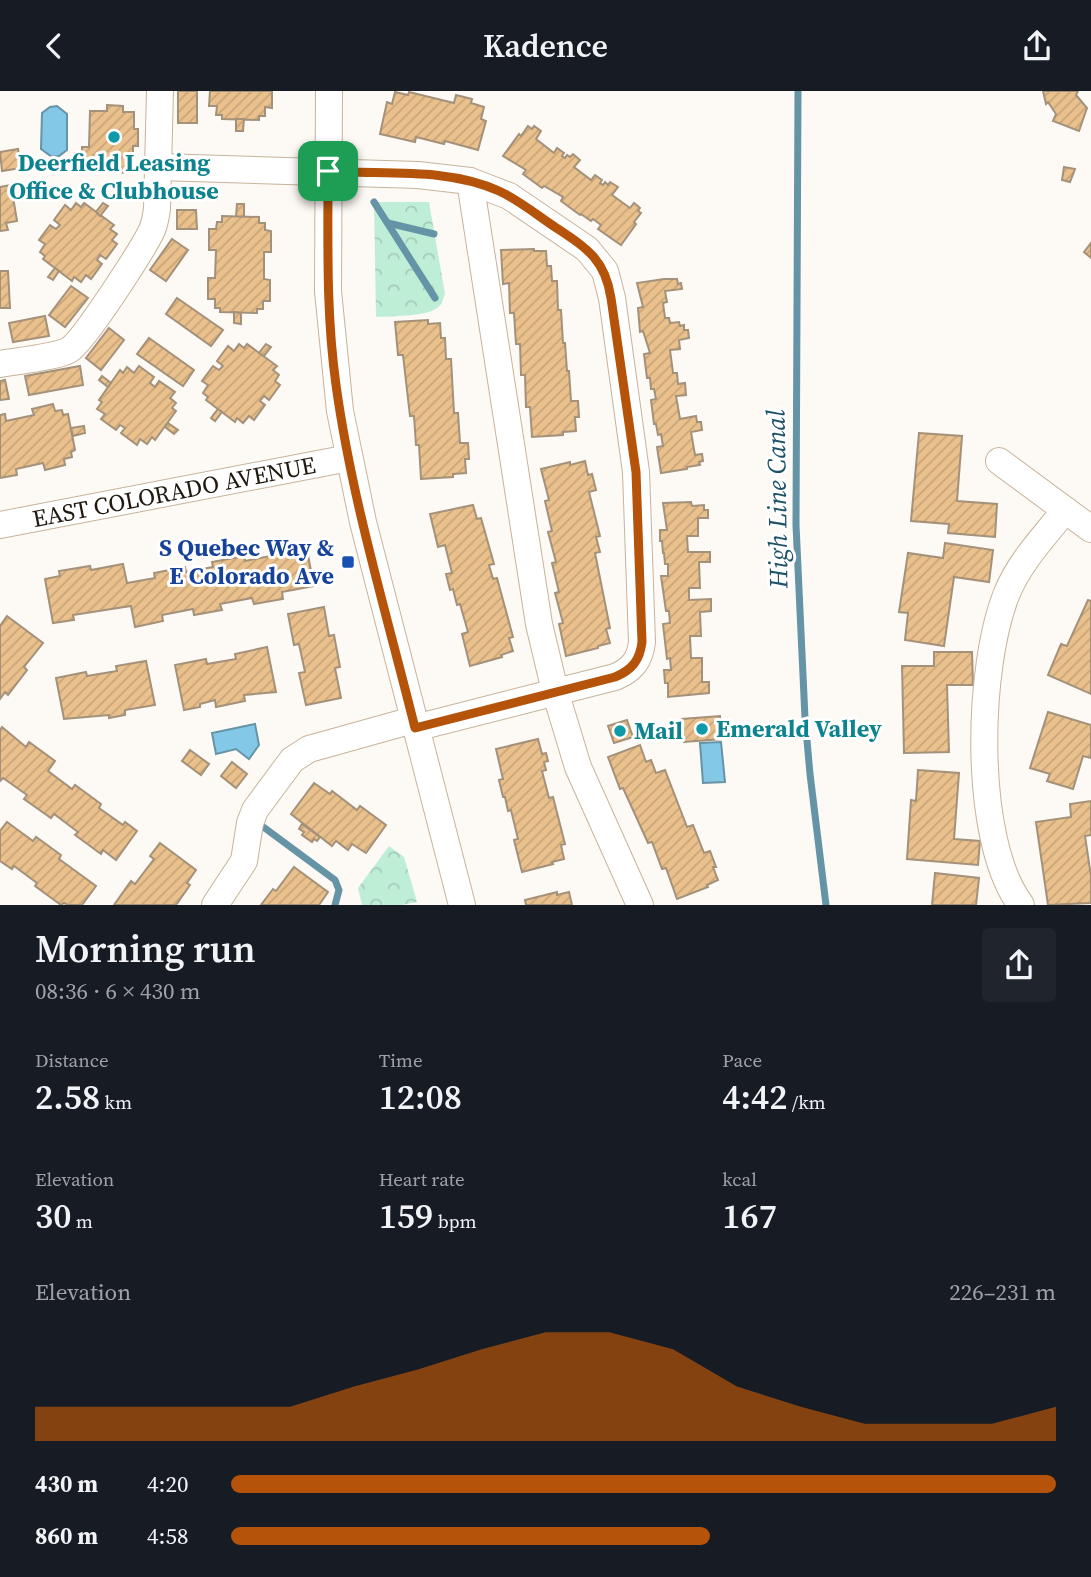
<!DOCTYPE html>
<html lang="en">
<head>
<meta charset="utf-8">
<style>
	body { margin:0; font-family:"Source Serif 4",serif; background:#20242c; color:#f1f3f6; height:100vh; display:flex; flex-direction:column; font-size:26px; white-space:nowrap }
	* { box-sizing:border-box; margin:0 }
	p { font-size:23px; color:#9ea1a6 }
	.icon { flex:none; width:38px; height:38px; fill:none; stroke:currentColor; stroke-width:2; stroke-linecap:round; stroke-linejoin:round }
	.map { position:relative; height:814px; overflow:hidden }
	.details { display:flex; flex-direction:column; background:#171b24; flex:1 }
	.details>* { flex:none }
	.pin { position:absolute; display:grid; place-items:center; width:60px; height:60px; color:#fff; margin:-30px; border-radius:14px; box-shadow:0 4px 10px #0006 }
	.round { display:grid; place-items:center; flex:none; width:74px; height:74px; border-radius:7px; background:#20242c }
	.head { display:flex; align-items:center; justify-content:space-between; height:119px; padding:0 35px }
	h1 { font-size:38px; font-weight:600; line-height:52px }
	.metrics { display:grid; grid-template-columns:repeat(3,1fr); gap:10px; height:119px; padding:7px 35px }
	.metrics div { display:grid; align-content:center }
	.metrics b { font-size:35px; font-weight:600 }
	.metrics small { font-size:19px; font-weight:400 }
	.metrics p { font-size:19px }
	.chart { height:196px; padding:14px 35px }
	.chart p { display:flex; justify-content:space-between }
	.chart svg { width:100%; height:126px; margin-top:7px; fill:#b45309; opacity:.7 }
	ul { padding:0 35px; list-style:none; font-size:23px }
	li { display:grid; grid-template-columns:112px 84px 1fr; align-items:center; height:52px }
	li i { height:18px; border-radius:9px; background:#b45309 }
	header { display:flex; justify-content:space-between; align-items:center; height:91px; padding:0 35px; background:#171b24; font-size:32px; font-weight:600 }
	.map>svg:first-child { display:block }
</style>
</head>
<body>
<header><svg class="icon" aria-label="back" viewBox="0 0 24 24"><path d="M15 5l-7 7 7 7"/></svg>Kadence<svg class="icon" aria-label="share" viewBox="0 0 24 24"><path d="M12 15V3M7 8l5-5 5 5M5 13v7h14v-7"/></svg></header>
<div class="map">
<svg width="1091" height="814" viewBox="0 0 1091 814">
	<defs>
		<pattern id="forest-crowns" width="20" height="18" patternUnits="userSpaceOnUse" patternTransform="scale(1.75)"><rect width="20" height="18" fill="#bfeed7"/><path d="M2 6a3 3 0 1 1 6 0M12 15a3 3 0 1 1 6 0" fill="none" stroke="#a4ccb8"/></pattern>
		<pattern id="building-hatch" width="6" height="6" patternUnits="userSpaceOnUse" patternTransform="scale(1.75)"><rect width="6" height="6" fill="#eac18d"/><path d="M-1 1l2-2M0 6l6-6M5 7l2-2" fill="none" stroke="#c8a579"/></pattern>
	</defs>
	<rect width="100%" height="100%" fill="#fdf9f4"/>
	<!-- forest -->
	<g fill="url(#forest-crowns)">
		<path d="M374,111H429L445,203C443,208 442,214 437,217C426,226 391,225 376,226Z"/>
		<path d="M389,755L404,766L417,811L402,814H362L358,797Z"/>
	</g>
	<!-- water -->
	<g fill="#84c8e8" stroke="#6694a7" stroke-width="2">
		<path d="M57,15L67,23V59L59,65L52,66L41,58L42,22L50,16Z"/>
		<path d="M255,633L259,654L249,668L236,658L216,663L212,642Z"/>
		<path d="M721,651L725,691L703,692L700,652Z"/>
	</g>
	<g fill="none" stroke-linecap="round" stroke-linejoin="round">
		<!-- stream -->
		<g stroke="#6694a7" stroke-width="7">
			<path d="M798,0L796,434L805,627L810,683L826,814"/>
			<path d="M374,111L435,207"/>
			<path d="M388,132L434,143"/>
			<path d="M262,735L335,789L339,799L335,814"/>
		</g>
	</g>
	<!-- building -->
	<g fill="url(#building-hatch)" stroke="#a4917a" stroke-width="2">
		<rect x="178" y="0" width="19" height="32"/>
		<path d="M210,0H272V17L265,16V25H259V29L222,28V24H216L217,15H209Z"/>
		<path d="M1043,0H1078L1076,4L1087,17L1079,40L1053,30L1056,23L1048,11L1046,13Z"/>
		<path d="M395,1L408,4L409,1L454,12L456,4L472,8L471,12L484,16L481,28L486,30L478,59L445,50L444,53L416,46L415,51L380,43L387,11L392,13Z"/>
		<path d="M107,14L123,15V21H134V38H138V55H133V82L82,80V75H77L78,61H82V56H89L90,20H107Z"/>
		<path d="M236,28H244L243,40H236Z"/>
		<path d="M528,35L532,38L534,35L541,40L536,48L554,62L557,57L564,62L562,65L565,67L567,64L570,66L573,63L580,69L574,76L591,89L595,84L602,89L600,92L603,94L605,91L608,94L610,91L618,96L612,104L630,117L634,112L640,117L638,120L641,122L634,131L636,133L621,154L598,138L601,134L593,128L591,130L581,123L580,124L561,110L563,106L544,95L542,97L523,83L526,79L503,65L519,43L521,45Z"/>
		<path d="M18,58L21,77L2,80L0,61Z"/>
		<path d="M1064,76L1075,78L1070,91L1062,89Z"/>
		<path d="M11,94L17,130L6,132L8,139L0,140V96Z"/>
		<path d="M76,112L81,116L84,112L114,134L110,138L117,143L112,149L117,153L106,168L100,164L97,169L102,173L91,188L86,184L81,191L74,186L72,190L43,168L45,165L40,161L45,153L39,149L50,134L56,138L60,134L54,129L65,114L71,119Z"/>
		<path d="M103,112L108,115L100,125L96,121Z"/>
		<path d="M237,113H244V126H236Z"/>
		<path d="M177,119H196L197,138H177Z"/>
		<path d="M222,125L259,126V132H265V139L271,140V161H264V188L270,189V210H263V218H257V222L220,221V217H215V208H208V187H215L216,159H209V138H216L217,131H222Z"/>
		<path d="M172,148L188,159L166,190L150,179Z"/>
		<path d="M1091,152V167L1084,161Z"/>
		<path d="M534,158V160H546L547,175H551L552,190H557L558,219H561L563,252H565L567,280H569L571,310H578L579,326H575L576,340L563,341V344L532,346L530,316H526L525,284H521L520,253H516L514,222H510L509,192L503,193L501,159Z"/>
		<path d="M55,177L59,180L53,189L48,186Z"/>
		<path d="M0,180H8L10,217H0Z"/>
		<path d="M664,188H677L678,193L681,192L682,198L665,200L667,211L663,212L665,227H669L670,232L679,231L680,235L684,234V239H688L689,247L679,249L680,258L670,259L673,282H677L678,293L685,292L686,304L676,305L680,328L696,325L697,331H701L702,339L691,341L695,364L702,363L703,370L699,371L700,374L687,376V378L661,382L657,356L663,355L661,343L658,344L656,333H654L651,309L656,308L654,298H651L650,287H647L644,263L650,262L643,240L640,241L638,217L643,216L637,192Z"/>
		<path d="M71,195L88,207L65,236L49,224Z"/>
		<path d="M177,207L223,239L211,255L166,223Z"/>
		<path d="M234,221L241,222V233L234,232Z"/>
		<path d="M45,225L49,245L13,251L9,232Z"/>
		<path d="M428,229V233L440,232L441,247H445L446,268H451L454,322H458L460,352H468L469,368H465L466,382L453,383V386L421,388L419,354H416L414,325H410L403,264H398L395,231Z"/>
		<path d="M109,237L124,249L101,279L86,267Z"/>
		<path d="M149,247L194,279L183,295L137,263Z"/>
		<path d="M239,253L244,257L247,253L277,275L273,279L279,284L275,290L280,294L269,309L264,305L260,310L265,314L254,329L249,325L243,332L237,327L235,331L206,309L208,306L203,302L208,294L202,290L213,275L219,279L223,275L217,270L228,255L234,260Z"/>
		<path d="M266,253L271,256L264,265L259,262Z"/>
		<path d="M80,275L83,294L29,304L25,285Z"/>
		<path d="M139,275L154,286L150,292L155,296L159,290L175,301L170,307L176,312L172,317L176,320L155,349L152,346L147,353L140,348L137,354L121,342L125,337L120,334L116,339L101,328L105,323L97,318L102,311L99,309L120,279L123,282L127,276L134,282Z"/>
		<path d="M102,285L111,292L108,296L99,289Z"/>
		<path d="M5,289L9,308L0,309V290Z"/>
		<path d="M53,313L55,320L62,319L63,324L68,323L75,359L71,361L72,366L64,368L65,374L45,379L43,372L16,378L17,384L0,387V324L5,323L6,330L34,324L32,318Z"/>
		<path d="M218,318L222,321L215,330L211,327Z"/>
		<path d="M168,332L178,339L174,343L165,336Z"/>
		<path d="M84,335L85,342L73,345L71,337Z"/>
		<path d="M919,342L962,345L957,410L997,413L995,446L948,442L949,433L911,430Z"/>
		<path d="M585,370L588,384L592,383L596,399L589,401L600,445L596,446L600,461L595,462L610,537L606,538L610,552L598,555V557L566,565L559,533L563,532L555,502L559,501L552,472L556,471L548,441L552,440L545,410L549,409L541,378L570,371V374Z"/>
		<path d="M691,411L692,415L704,414V419H708V427H698V445H687L688,461H710V471H699L700,497H689V509L711,508V520L700,521L701,545H690L691,567H702V591H709V602L668,606V592H665L664,579H671L670,567L667,568L663,533L670,532L669,520H666L661,485H668V473H665L664,462H663L662,450H660V439H667L663,412Z"/>
		<path d="M473,414L477,428L481,427L494,473L489,474L493,488L497,487L513,546L509,547L513,560L501,564L502,566L470,575L462,543L468,541L460,513L457,514L453,498L450,499L446,483L452,482L445,454L438,456L430,423Z"/>
		<path d="M945,452L993,459L989,491L954,486L944,555L905,549L908,522L899,521L908,462L943,467Z"/>
		<path d="M306,454L314,495L282,501L283,508L254,513L252,507L220,513L222,519L194,524L193,518L162,524L163,530L135,536L131,515L73,524L74,529L53,532L45,488L60,485L59,480L90,475L91,479L123,473L127,492L155,487L154,482L185,476L186,481L213,476L212,471L244,465L245,470L275,464L274,459Z"/>
		<path d="M1088,509L1091,510V603L1048,584L1061,553L1067,555Z"/>
		<path d="M324,516L329,545L334,544L340,576L335,577L341,607L306,614L299,582L305,581L299,553L294,554L288,523Z"/>
		<path d="M7,525L43,552L24,576L27,579L8,604L5,601L0,608V535Z"/>
		<path d="M267,556L276,601L244,604L245,610L216,616L215,609L200,613V616L184,619L175,574L206,568L207,573L236,568L235,563Z"/>
		<path d="M934,561H972L973,594H947L949,661L904,662L902,575H934Z"/>
		<path d="M146,570L155,614L125,619V624L109,627V624L64,628L56,587L86,581L87,585L117,580L116,575Z"/>
		<path d="M1048,621L1091,634V667L1083,665L1073,698L1047,690L1050,683L1030,677Z"/>
		<path d="M720,625L722,648L684,651L682,628Z"/>
		<path d="M627,629L633,646L614,652L608,635Z"/>
		<path d="M2,636L26,656L29,651L55,670L48,680L72,698L75,694L101,713L99,717L123,734L125,731L137,740L116,769L103,759L101,763L75,744L78,741L54,723L51,727L24,708L27,704L3,687L0,690V639Z"/>
		<path d="M538,648L542,663L546,662L548,670L544,671L546,679L542,680L549,707L553,706L565,753L561,754L564,768L552,771L553,773L522,781L514,749L518,748L511,719L508,720L505,706H503L499,689L503,688L496,658Z"/>
		<path d="M640,654L646,671L651,669L656,682L665,679L687,736L693,734L704,762L710,760L716,776H713L718,789L707,794L708,796L677,808L666,777L662,778L652,751L648,752L623,697L620,698L608,666Z"/>
		<path d="M190,659L209,673L201,684L182,670Z"/>
		<path d="M232,671L247,683L236,697L221,685Z"/>
		<path d="M918,679L959,682L954,748L980,750L978,774L907,768L911,709L916,710Z"/>
		<path d="M314,692L330,703L332,700L357,719L360,715L386,734L366,762L352,753L348,759L336,750L332,755L291,723Z"/>
		<path d="M1091,710V744L1085,745L1091,785V812L1048,814L1036,731L1071,726L1070,713Z"/>
		<path d="M7,731L33,750L36,746L61,764L59,768L96,795L82,814H68L64,812L61,814L35,795L37,792L14,775L12,778L0,770V740Z"/>
		<path d="M302,733L320,746L317,750L314,748L312,751L302,744L304,741L299,738Z"/>
		<path d="M160,752L196,779L187,792L190,794L176,814H114L131,790L135,793L154,768L150,765Z"/>
		<path d="M294,776L328,801L319,814H261L273,798L276,800Z"/>
		<path d="M935,782L979,787L976,814H932Z"/>
		<path d="M557,801V804L569,801L572,814H526L525,809Z"/>
	</g>
	<g fill="none" stroke-linecap="round" stroke-linejoin="round">
		<!-- minor casing -->
		<g stroke="#c7b39b" stroke-width="28">
			<g id="minor">
				<path d="M329,0L328,200L340,320L363,431L462,814"/>
				<path d="M159,76L418,84L470,90L509,105L587,158L605,180L612,207L636,381L642,551C640,569 632,579 615,586L415,637"/>
				<path d="M470,90L539,533L555,600L578,676L640,814"/>
				<path d="M0,273C16,270 57,266 69,259C84,250 143,158 152,139C155,132 156,125 157,118L160,0"/>
				<path d="M999,370L1091,438"/>
				<path d="M0,434L349,367"/>
				<path d="M215,814L244,770L250,732L255,719L292,669L309,658L413,629"/>
				<path d="M1021,814C972,749 977,575 1007,502C1020,470 1045,445 1065,419"/>
			</g>
		</g>
		<!-- minor -->
		<use href="#minor" stroke="#fff" stroke-width="26"/>
	</g>
	<g fill="none" stroke-linecap="round" stroke-linejoin="round">
		<!-- route casing -->
		<g stroke="#fff" stroke-width="14">
			<path id="route" d="M328,80C382,84 447,76 499,100C519,109 538,125 558,138C588,158 605,169 611,207L636,381L642,551C640,569 632,579 615,586L415,637C387,524 352,410 336,294C326,223 328,152 328,80Z"/>
		</g>
		<!-- route -->
		<use href="#route" stroke="#b45309" stroke-width="9"/>
	</g>
	<!-- markers -->
	<g fill="#0f9aa8" stroke="#fff" stroke-width="2.5">
		<circle cx="114" cy="46" r="7"/>
		<circle cx="702" cy="638" r="7"/>
		<circle cx="620" cy="640" r="7"/>
	</g>
	<rect fill="#1a4fb4" stroke="#fff" stroke-width="2.5" x="341" y="464" width="14" height="14" rx="3.5"/>
	<g text-anchor="middle" stroke-width="6" stroke-linejoin="round" paint-order="stroke">
		<!-- culture labels -->
		<g font-size="24" font-weight="bold" fill="#0d838f" stroke="#fff" text-anchor="start">
			<text x="114" y="80" text-anchor="middle">Deerfield Leasing<tspan x="114" dy="28">Office &amp; Clubhouse</tspan></text>
			<text x="716" y="646">Emerald Valley</text>
			<text x="634" y="648">Mail</text>
		</g>
		<!-- street labels -->
		<g font-size="24" fill="#201910" stroke="#fff">
			<text transform="translate(174 401) rotate(-11)" y="8">EAST COLORADO AVENUE</text>
		</g>
		<!-- transit labels -->
		<g font-size="24" font-weight="bold" fill="#164399" stroke="#fff" text-anchor="end">
			<text x="334" y="465">S Quebec Way &amp;<tspan x="334" dy="28">E Colorado Ave</tspan></text>
		</g>
		<!-- water labels -->
		<g font-size="26" font-style="italic" fill="#1d5269" stroke="#fff">
			<text transform="translate(777 408) rotate(-91)" y="9">High Line Canal</text>
		</g>
	</g>
</svg>
<div class="pin" style="left:328px;top:80px;background:#1e9e55"><svg class="icon" aria-label="arrive" viewBox="0 0 24 24"><path d="M6 21V4h12l-3 4 3 4H6"/></svg></div>
</div>
<section class="details">
<div class="head"><div><h1>Morning run</h1><p>08:36 · 6 × 430 m</p></div><a class="round"><svg class="icon" aria-label="share" viewBox="0 0 24 24"><path d="M12 15V3M7 8l5-5 5 5M5 13v7h14v-7"/></svg></a></div>
<div class="metrics">
<div><p>Distance</p><b>2.58<small> km</small></b></div>
<div><p>Time</p><b>12:08</b></div>
<div><p>Pace</p><b>4:42<small> /km</small></b></div>
</div>
<div class="metrics">
<div><p>Elevation</p><b>30<small> m</small></b></div>
<div><p>Heart rate</p><b>159<small> bpm</small></b></div>
<div><p>kcal</p><b>167</b></div>
</div>
<div class="chart"><p><span>Elevation</span>226–231 m</p>
<svg viewBox="0 0 160 44" preserveAspectRatio="none"><path d="M0 44V32L10 32L20 32L30 32L40 32L50 25L60 19L70 12L80 6L90 6L100 12L110 25L120 32L130 38L140 38L150 38L160 32V44z"/></svg>
</div>
<ul>
<li><b>430 m</b>4:20<i style="width:100%"></i></li>
<li><b>860 m</b>4:58<i style="width:58%"></i></li>
</ul>
</section>
</body>
</html>
